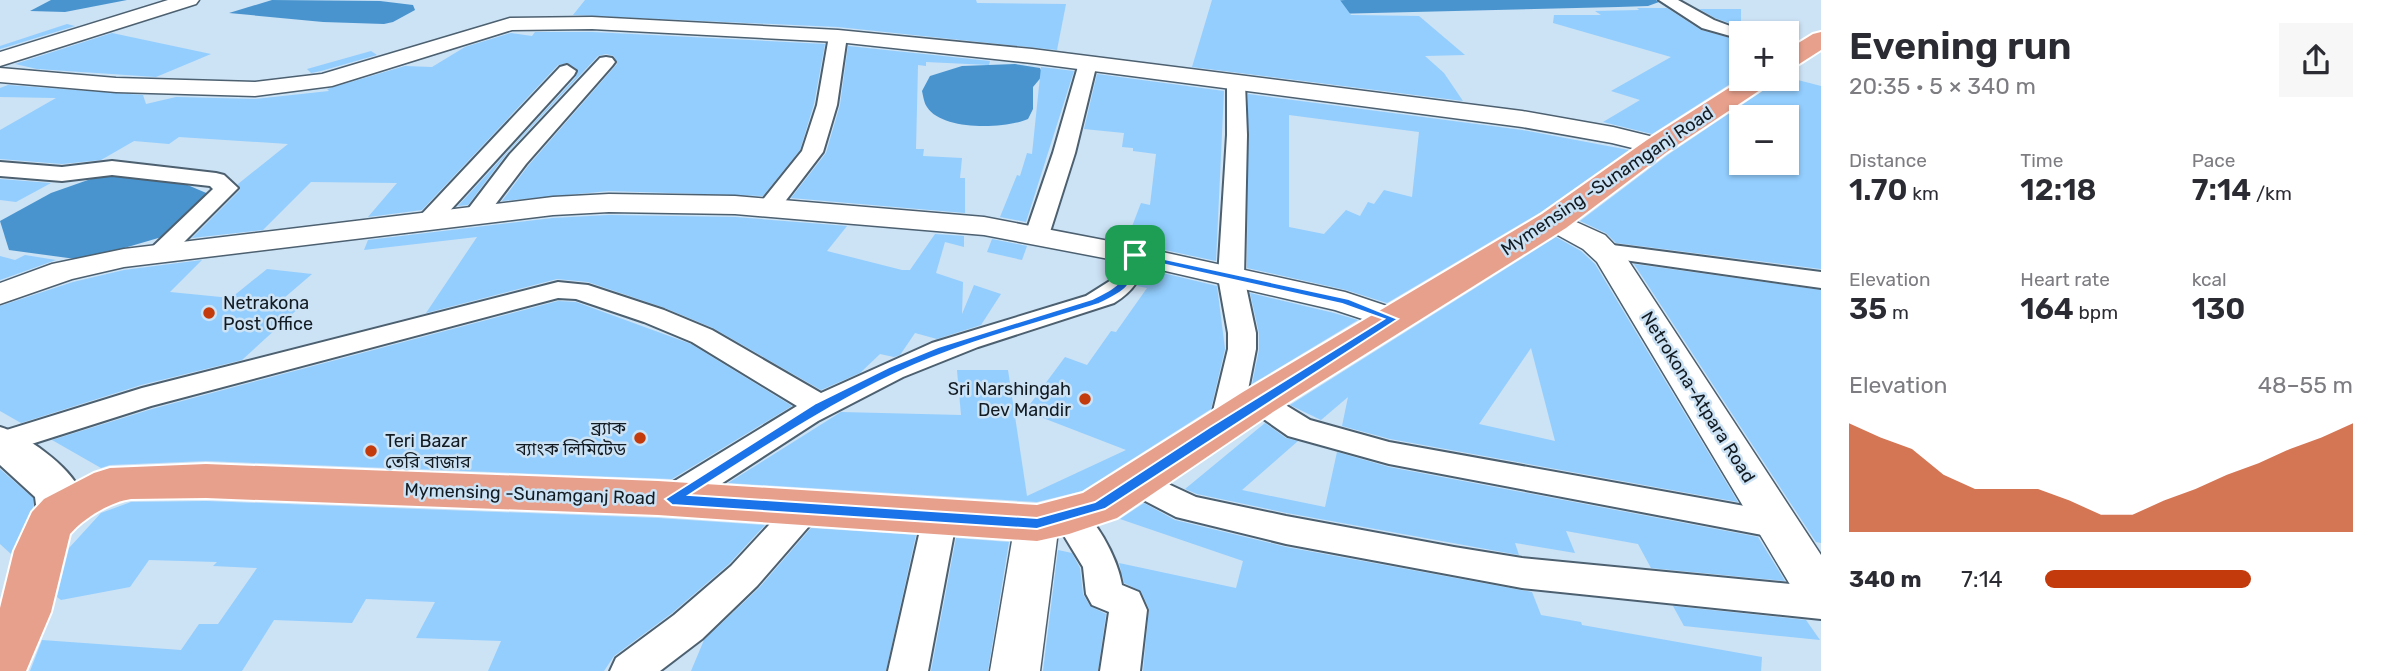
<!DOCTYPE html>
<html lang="en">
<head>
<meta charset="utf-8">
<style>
	body { margin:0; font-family:Rubik,"Noto Sans Bengali",sans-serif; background:#f7f7f7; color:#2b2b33; height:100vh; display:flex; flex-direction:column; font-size:26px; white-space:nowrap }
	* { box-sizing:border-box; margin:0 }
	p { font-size:23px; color:#7c7c81 }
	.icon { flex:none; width:38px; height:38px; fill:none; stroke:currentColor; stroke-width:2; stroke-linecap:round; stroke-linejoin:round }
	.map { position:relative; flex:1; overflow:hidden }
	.details { display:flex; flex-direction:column; background:#fff; width:560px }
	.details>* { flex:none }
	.fabs { position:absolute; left:1729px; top:21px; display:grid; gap:14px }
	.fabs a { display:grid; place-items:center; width:70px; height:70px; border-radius:0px; background:#fff; box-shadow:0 2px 5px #0004; font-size:35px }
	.pin { position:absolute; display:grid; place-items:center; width:60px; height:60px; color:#fff; margin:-30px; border-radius:14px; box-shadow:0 4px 10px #0006 }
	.round { display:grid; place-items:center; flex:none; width:74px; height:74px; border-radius:0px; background:#f7f7f7 }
	.overview { display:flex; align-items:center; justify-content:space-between; height:119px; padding:0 28px }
	h1 { font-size:38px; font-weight:600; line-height:52px }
	.metrics { display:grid; grid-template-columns:repeat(3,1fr); gap:10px; height:119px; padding:7px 28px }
	.metrics div { display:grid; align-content:center }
	.metrics b { font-size:30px; font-weight:600 }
	.metrics small { font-size:19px; font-weight:400 }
	.metrics p { font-size:19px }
	.chart { height:196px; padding:14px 28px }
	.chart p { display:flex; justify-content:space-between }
	.chart svg { width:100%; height:126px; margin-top:7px; fill:#c33b0c; opacity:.7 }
	ul { padding:0 28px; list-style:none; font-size:23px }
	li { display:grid; grid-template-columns:112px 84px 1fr; align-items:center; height:52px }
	li i { height:18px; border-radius:9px; background:#c33b0c }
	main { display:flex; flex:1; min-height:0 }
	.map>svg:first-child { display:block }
</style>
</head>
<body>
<main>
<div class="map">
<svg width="1821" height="671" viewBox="0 0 1821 671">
	<rect width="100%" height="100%" fill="#cce2f5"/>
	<!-- water -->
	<g fill="#4994ce">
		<path d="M51,0H127L65,12L30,11Z"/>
		<path d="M272,0L380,1L413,5L415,10L393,22L384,24L323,22L229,13Z"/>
		<path d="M1345,0H1656L1659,2L1648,6L1618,7L1332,14L1316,2Z"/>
		<path d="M1015,64L1040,68L1043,75L1033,87V109L1028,119C1005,129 942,131 927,107C924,103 923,95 922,91L930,76L962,66Z"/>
		<path d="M105,174L164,175L211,195L172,234L83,260L9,250L0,221L51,193Z"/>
	</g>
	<!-- building -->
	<g fill="#93cefe" fill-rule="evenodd">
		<path d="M585,0H976L977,3L1066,4L1057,50L838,27L573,15Z"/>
		<path d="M1212,0H1340L1351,15L1419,16L1465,55L1425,56L1444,73L1463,101L1192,67Z"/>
		<path d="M1637,8H1667L1701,30L1741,41V77L1652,134L1603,122L1640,100L1611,91L1671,57L1553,23L1554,15H1601L1595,11L1639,10Z"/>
		<path d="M1699,9H1741V27L1715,18Z"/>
		<path d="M67,24L75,26L0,49V46Z"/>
		<path d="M535,32H592L825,44L814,104L800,150L763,196L609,191L502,201L528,166L617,64L614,56L606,54L598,56L508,152L468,205L458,206L576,77L577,69L568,63L558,65L422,210L368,217L397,183L311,182L263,230L192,238L240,190L238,184L288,144L179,137L169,144L134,141L101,160L62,164L0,159V130L56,98L0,97V88L8,85L143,95L146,104L176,97L255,99L329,91L327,89L405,66L432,67L465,47L511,33L532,36Z"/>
		<path d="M112,33L211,54L156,77L37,69L15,64Z"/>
		<path d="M848,46L990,61L989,65L926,62V66L918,65L916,149H924L923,156L962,158L960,178H965V213L791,198L826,153L840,105Z"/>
		<path d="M371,51L377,55L321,71L311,73L307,69Z"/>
		<path d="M1041,67L1074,71L1026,222L1000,217L1017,175L1020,176L1027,153L1032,154Z"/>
		<path d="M1097,74L1224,91L1216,261L1123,241L1128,228L1131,229L1141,203L1150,205L1156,154L1133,151V148L1122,147L1124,133L1084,129Z"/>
		<path d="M1776,79H1794L1821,86V269L1616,243L1606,233L1580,221L1669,154L1770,86ZM1741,117H1787V163H1741Z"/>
		<path d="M1248,94L1522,130L1629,150L1541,212L1387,303L1346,290L1247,268ZM1289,115L1419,132L1412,197L1384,190L1374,204L1368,202L1360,216L1346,210L1324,234L1289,227Z"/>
		<path d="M0,179L51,183L16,202L0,200Z"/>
		<path d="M609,215L735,217L847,226L827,251L902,270H910L935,234L964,236V247L945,242L936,273L963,282L962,314L974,285L1001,294L981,325L937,339L915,333L900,355L894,357L880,354L860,373L821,390L713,328L665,308L588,282L557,279L426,313L477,237L364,250L368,240L553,218Z"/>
		<path d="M1556,237L1581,251L1595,264L1738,502L1390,439L1342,426L1348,397L1321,420L1290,405ZM1531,348L1555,441L1479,424Z"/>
		<path d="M992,239L1027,246L1022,260L987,252Z"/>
		<path d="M25,255L56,260L0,280V256L15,260Z"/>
		<path d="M202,260L170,292L231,298L267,269L312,274L277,304L301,306L242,360L141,385L21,423L0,411V306L73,282L124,270Z"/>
		<path d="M1634,264L1821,290V543L1816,542Z"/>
		<path d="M1146,269L1217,286L1225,349L1211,409L1082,491L1037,502L728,483L841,412L961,415L957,370H1008L1027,496L1126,450L1025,411L1065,357L1087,365L1111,331L1116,332L1147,288L1137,286Z"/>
		<path d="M1250,293L1334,313L1358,320L1252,384L1259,350V333Z"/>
		<path d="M558,301L576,302L691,344L792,406L672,479L206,461L110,465L101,468L52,440L152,409Z"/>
		<path d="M1265,423L1286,438L1298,441L1242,490L1325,507L1337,452L1389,467L1758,537L1785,581L1651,568L1638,544L1566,531L1575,553L1515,543L1519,555L1287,513L1197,494L1185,489Z"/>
		<path d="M0,469L33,498L34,506L11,554L0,544Z"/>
		<path d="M206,501L658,518L765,525L729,564L672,613L614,656L604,671H488L501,641L416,638L435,602L366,599L352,623L274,620L242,671H30L42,640L181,650L199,624H218L257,568L213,566L217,562L149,560L130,587L61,600L57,597L69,548L101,513L131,502Z"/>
		<path d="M1144,503L1175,520L1286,547L1532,592L1541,615L1581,622L1582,625L1762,657L1761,671H1143L1149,609L1141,591L1124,583L1119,563L1236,588L1243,561L1120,519Z"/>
		<path d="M811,528L916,535L886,671H691L704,640L759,588Z"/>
		<path d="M956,538L1009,542L988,671H931Z"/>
		<path d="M1058,550L1072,553L1080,568L1083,594L1090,606L1106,614L1098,671H1043Z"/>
		<path d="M1673,606L1806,620L1820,640L1684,626Z"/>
	</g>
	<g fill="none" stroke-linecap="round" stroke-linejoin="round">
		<!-- minor casing -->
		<g stroke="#4c6070" stroke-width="4">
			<g id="minor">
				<path d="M1659,0H1678L1714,20L1749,33H1741V39L1702,28Z"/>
				<path d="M838,31L847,36L837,105L823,152L777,212H761L757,207L802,151L817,105L829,36Z"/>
				<path d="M606,57L612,58L615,62L612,66L526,164L482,222H466L462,217L510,154L600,58Z"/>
				<path d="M1088,58L1097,63L1075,153L1049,235L1046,240L1037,242L1028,240L1025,235L1053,153L1079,63Z"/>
				<path d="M567,65L576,71L574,75L435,227H419L415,222L419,217L560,67Z"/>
				<path d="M1236,77L1245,83L1247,135L1244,277L1256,333V349L1247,395L1258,392L1269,395L1310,420L1389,442L1778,512L1790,516L1795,525L1790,534L1778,538L1389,464L1288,436L1245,406C1241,427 1225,444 1203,438L1198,430L1213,411L1228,349V333L1218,277L1227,135V83Z"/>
				<path d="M112,161L216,173L224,175L238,188L167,259L158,262L149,259L145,254L213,189L210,186L112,175L62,181L0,176V162L62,167Z"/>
				<path d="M1605,244L1821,272V288L1596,256L1593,251L1596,246Z"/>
				<path d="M1135,247L1144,250L1148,255C1142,277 1134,291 1114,303L978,347L903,377L818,421L684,508L672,512L660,508L655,499L660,490L797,406L692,342L644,322L576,299L558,298L151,406L0,454V432L142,388L558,282L588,285L664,310L712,330L821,393L932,343L1086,296L1113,279L1126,250Z"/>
				<path d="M1136,469L1196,497L1286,516L1454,547L1522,558L1821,587V619L1522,588L1286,544L1176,517L1124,490L1119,481L1124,472Z"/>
				<path d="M805,495L817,499L822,508L817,517L757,586L702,639L660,671H610L616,658L674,615L731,566L793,499Z"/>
				<path d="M1069,503C1094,511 1118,559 1122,585L1139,592L1147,610L1140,671H1100L1109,612L1092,605L1086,594L1083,567L1052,516L1057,507Z"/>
				<path d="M940,504L952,508L957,517L928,671H888L923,517L928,508Z"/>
			</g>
		</g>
		<!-- tertiary casing -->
		<g stroke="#4c6070" stroke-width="3">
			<g id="tertiary">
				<path d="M168,0H199L196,4L0,66V52Z"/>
				<path d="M592,17L838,30L1032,49L1522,111L1613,127L1666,140L1670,146L1666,152L1657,154L1612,143L1522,127L1032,63L838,42L592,29L512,30L332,86L255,96L116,92L0,82V68L116,78L255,82L322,74L510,18Z"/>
				<path d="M609,194L735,196L984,217L1135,246L1345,292L1405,312L1410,319L1405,326L1393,329L1335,310L1135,264L984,235L735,214L609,212L553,215L124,267L72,279L0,304V283L52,264L124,249L553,197Z"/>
				<path d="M1554,212L1605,235L1626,257L1821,555V613L1804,608L1597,262L1583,249L1543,227L1539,221L1543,215Z"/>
				<path d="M1037,506L1052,511L1059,523L1040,671H990L1015,523L1022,511Z"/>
			</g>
		</g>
		<!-- secondary casing -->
		<g stroke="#4c6070" stroke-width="4">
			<path id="secondary" d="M0,427C24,434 70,466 80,491C82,497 83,505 85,512L78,525L61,530L44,525L37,512L35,497L0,465Z"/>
		</g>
		<!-- primary casing -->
		<g stroke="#fff" stroke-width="4">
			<g id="primary">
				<path d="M1821,32V50L1796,66L1787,68V50L1813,34Z"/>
				<path d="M1743,79H1773L1769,84L1667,152L1566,228L1273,412L1117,518L1069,534L1037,541L658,515L206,498L131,499C110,502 84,518 70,534L51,612L26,671H0V608L14,551L32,512L44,499L94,473L110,468L206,464L658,481L1037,505L1083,493L1243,392L1542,214L1647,140Z"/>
			</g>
		</g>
		<!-- minor -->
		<use href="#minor" fill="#fff" fill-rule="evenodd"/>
		<!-- tertiary -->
		<use href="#tertiary" fill="#fff" fill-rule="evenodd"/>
		<!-- secondary -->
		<use href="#secondary" fill="#fff" fill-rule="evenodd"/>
		<!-- primary -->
		<use href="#primary" fill="#e7a08c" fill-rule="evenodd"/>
	</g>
	<!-- route -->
	<path fill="#1a73e8" stroke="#fff" stroke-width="2" fill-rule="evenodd" d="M1132,252L1349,299L1398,319L1105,509L1037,529L672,505L665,499L816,403L889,367L938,347L1092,299C1125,283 1118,284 1132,252ZM1139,259L1342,304L1384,319L1210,427L1095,502L1037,518L689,495C757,452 824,407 897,373C961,343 1032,325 1099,304C1126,291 1132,287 1139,259Z"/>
	<!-- markers -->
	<g fill="#c33b0c" stroke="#cce2f5" stroke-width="2.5">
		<circle cx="209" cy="313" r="7"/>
		<circle cx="1085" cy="399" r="7"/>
		<circle cx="640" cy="438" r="7"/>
		<circle cx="371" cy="451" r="7"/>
	</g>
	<g text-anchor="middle" stroke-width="5" stroke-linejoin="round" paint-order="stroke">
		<!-- street labels -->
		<g font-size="18" fill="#131b22" stroke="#cce2f5">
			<text transform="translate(1607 181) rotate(-34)" y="6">Mymensing -Sunamganj Road</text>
			<text transform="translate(1698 397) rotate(58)" y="6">Netrokona-Atpara Road</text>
			<text transform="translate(530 494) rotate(2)" y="6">Mymensing -Sunamganj Road</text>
		</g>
		<!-- poi labels -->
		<g font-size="18" fill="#131b22" stroke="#cce2f5" text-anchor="start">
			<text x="223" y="309">Netrakona<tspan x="223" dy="21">Post Office</tspan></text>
			<text x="1071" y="395" text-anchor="end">Sri Narshingah<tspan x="1071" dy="21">Dev Mandir</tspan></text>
			<text x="626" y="434" text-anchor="end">ব্র্যাক<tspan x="626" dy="21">ব্যাংক লিমিটেড</tspan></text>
			<text x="385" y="447">Teri Bazar<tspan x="385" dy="21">তেরি বাজার</tspan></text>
		</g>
	</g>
</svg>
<div class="fabs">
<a>+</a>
<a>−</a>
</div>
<div class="pin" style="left:1135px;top:255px;background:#1e9e55"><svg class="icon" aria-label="arrive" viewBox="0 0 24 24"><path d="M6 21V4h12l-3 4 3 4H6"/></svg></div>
</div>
<section class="details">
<div class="overview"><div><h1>Evening run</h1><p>20:35 · 5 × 340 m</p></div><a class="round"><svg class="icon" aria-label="share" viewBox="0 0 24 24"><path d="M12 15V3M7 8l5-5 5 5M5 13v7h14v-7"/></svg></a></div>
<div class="metrics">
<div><p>Distance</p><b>1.70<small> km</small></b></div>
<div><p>Time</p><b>12:18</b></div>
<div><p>Pace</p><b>7:14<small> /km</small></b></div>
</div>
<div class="metrics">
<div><p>Elevation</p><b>35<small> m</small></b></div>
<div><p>Heart rate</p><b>164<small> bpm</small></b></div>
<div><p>kcal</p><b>130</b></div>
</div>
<div class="chart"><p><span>Elevation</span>48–55 m</p>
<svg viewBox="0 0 160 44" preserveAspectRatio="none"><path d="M0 44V6L10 11L20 15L30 24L40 29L50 29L60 29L70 33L80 38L90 38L100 33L110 29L120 24L130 20L140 15L150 11L160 6V44z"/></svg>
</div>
<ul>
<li><b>340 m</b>7:14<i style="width:67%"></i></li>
</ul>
</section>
</main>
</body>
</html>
